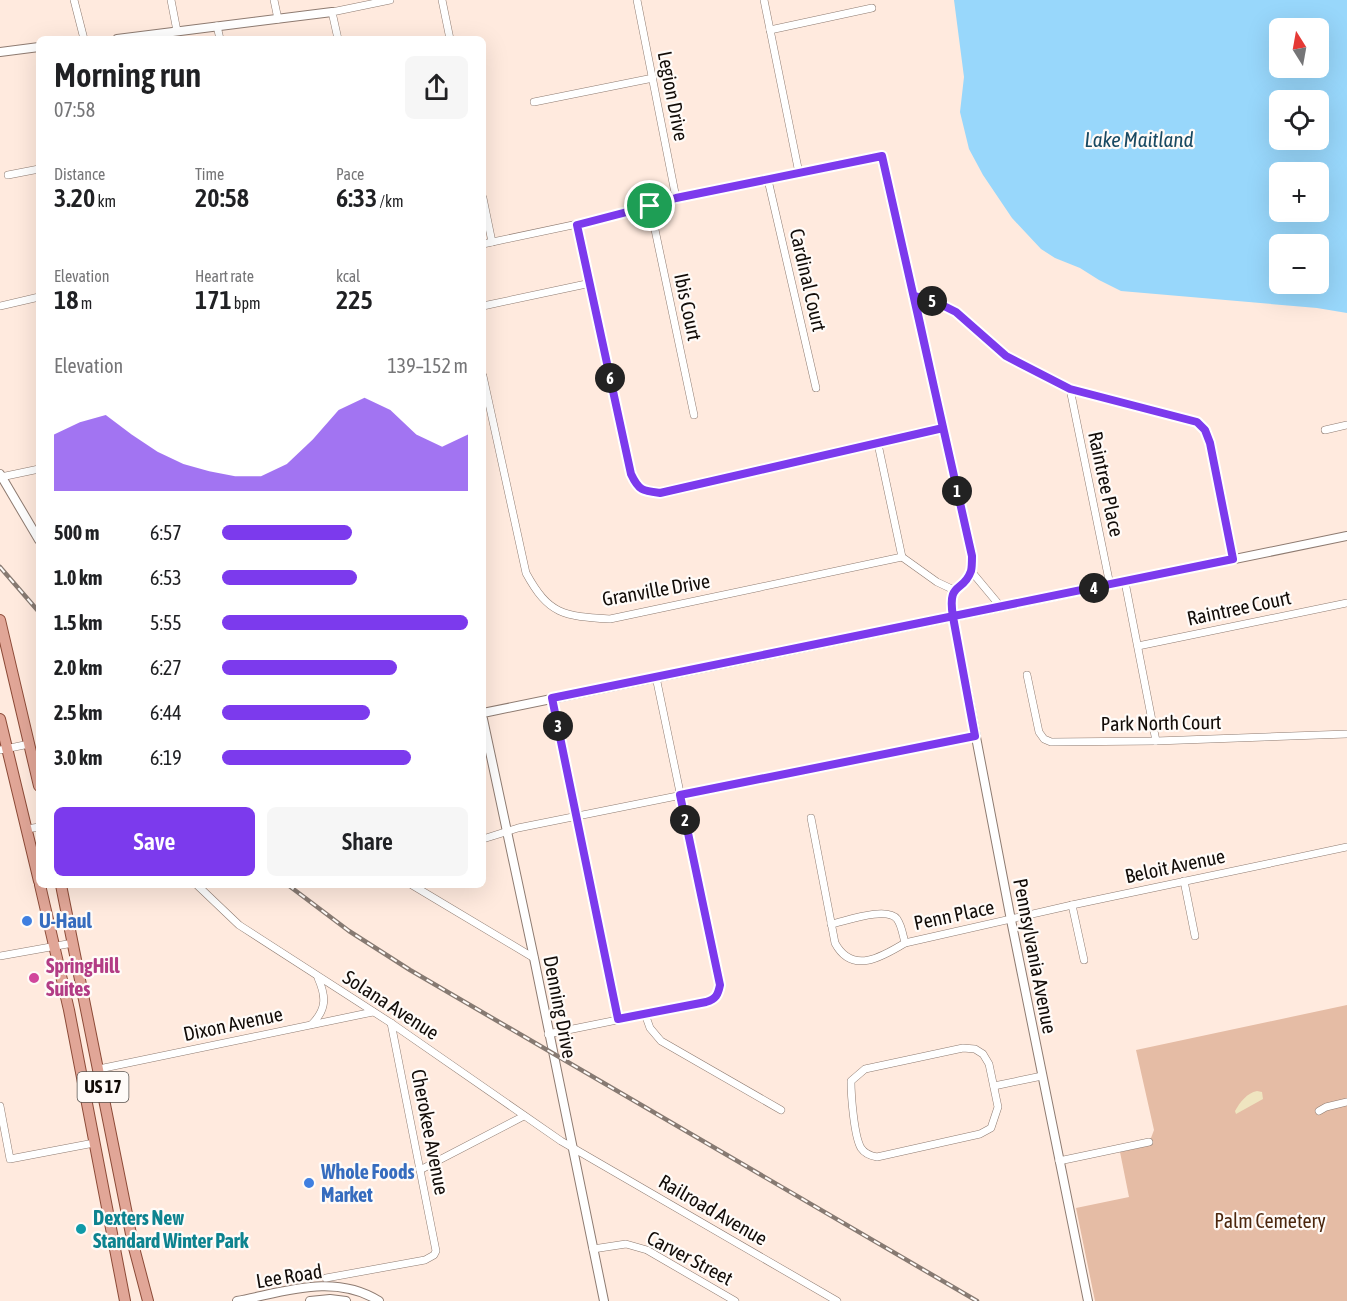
<!DOCTYPE html>
<html lang="en">
<head>
<meta charset="utf-8">
<style>
	body { margin:0; font-family:"Asap Condensed",sans-serif; background:#f6f6f6; color:#202124; height:100vh; display:flex; flex-direction:column; font-size:22px; white-space:nowrap }
	* { box-sizing:border-box; margin:0 }
	p { font-size:20px; color:#757577 }
	.icon { flex:none; width:33px; height:33px; fill:none; stroke:currentColor; stroke-width:2; stroke-linecap:round; stroke-linejoin:round }
	.map { position:relative; flex:1; overflow:hidden }
	.panel { position:absolute; left:36px; top:36px; width:450px; height:852px; display:flex; flex-direction:column; background:#fff; border-radius:9px; box-shadow:0 6px 24px #0002 }
	.panel>* { flex:none }
	.needle { width:39px; rotate:349deg }
	.tools { position:absolute; left:1269px; top:18px; display:grid; gap:12px }
	.tools a { display:grid; place-items:center; width:60px; height:60px; border-radius:9px; background:#fff; box-shadow:0 6px 24px #0002; font-size:30px }
	.pin { position:absolute; display:grid; place-items:center; width:51px; height:51px; color:#fff; margin:-26px; border:3px solid #fff; border-radius:50%; box-shadow:0 2px 6px #0007 }
	.km { position:absolute; width:30px; height:30px; margin:-15px; border-radius:50%; background:#222; color:#fff; font-size:16px; line-height:30px; text-align:center }
	.round { display:grid; place-items:center; flex:none; width:63px; height:63px; border-radius:9px; background:#f6f6f6 }
	.headline { display:flex; align-items:center; justify-content:space-between; height:102px; padding:0 18px }
	h1 { font-size:33px; font-weight:600; line-height:45px }
	.metrics { display:grid; grid-template-columns:repeat(3,1fr); gap:9px; height:102px; padding:6px 18px }
	.metrics div { display:grid; align-content:center }
	.metrics b { font-size:26px; font-weight:600 }
	.metrics small { font-size:16px; font-weight:400 }
	.metrics p { font-size:16px }
	.chart { height:168px; padding:12px 18px }
	.chart p { display:flex; justify-content:space-between }
	.chart svg { width:100%; height:108px; margin-top:6px; fill:#7c3aed; opacity:.7 }
	.action { display:flex; gap:12px; margin-top:auto; padding:12px 18px }
	.action a { flex:1; height:69px; border-radius:9px; background:#7c3aed; color:#fff; font-size:24px; font-weight:600; line-height:69px; text-align:center }
	.action a+a { background:#f6f6f6; color:#202124 }
	ul { padding:0 18px; list-style:none; font-size:20px }
	li { display:grid; grid-template-columns:96px 72px 1fr; align-items:center; height:45px }
	li i { height:15px; border-radius:8px; background:#7c3aed }
	.map>svg:first-child { display:block }
</style>
</head>
<body>
<div class="map">
<svg width="1347" height="1301" viewBox="0 0 1347 1301">
	<rect width="100%" height="100%" fill="#ffeade"/>
	<!-- green -->
	<path fill="#e5bca5" d="M1347,1005V1301H1095L1076,1208L1129,1197L1120,1152L1152,1145L1151,1138L1154,1130L1136,1050Z"/>
	<!-- sand -->
	<path fill="#efe5c0" d="M1257,1091L1262,1092L1263,1099L1236,1114L1235,1111C1240,1102 1247,1093 1257,1091Z"/>
	<!-- water -->
	<path fill="#98d7fb" fill-rule="evenodd" d="M954,0H1347V313L1317,308L1121,291L1099,280L1080,268L1055,258L1041,249L1012,218L983,175L969,149L960,112L964,77ZM1318,28V68H1280V28ZM1318,100V140H1280V100ZM1280,172H1318V212H1280ZM1318,244V284H1280V244Z"/>
	<g fill="none" stroke-linecap="round" stroke-linejoin="round">
		<!-- minor casing -->
		<g stroke="#8e7b71" stroke-width="8">
			<g id="minor">
				<path d="M74,0L84,39"/>
				<path d="M171,0L177,31"/>
				<path d="M274,0L278,19"/>
				<path d="M442,0L450,39"/>
				<path d="M637,0L676,198"/>
				<path d="M764,0L799,173"/>
				<path d="M217,26L220,39"/>
				<path d="M770,30L872,8"/>
				<path d="M338,39L332,12L390,0"/>
				<path d="M534,102L653,78"/>
				<path d="M8,175L39,169"/>
				<path d="M768,180L816,388"/>
				<path d="M483,198L492,242"/>
				<path d="M650,206L694,415"/>
				<path d="M577,224L631,474C639,491 643,491 660,493L943,428"/>
				<path d="M483,244L620,215L676,198L882,156L972,556C972,561 972,567 971,571C963,594 947,580 953,617"/>
				<path d="M914,296L934,301L956,312L1006,356L1070,389L1195,421L1205,430L1210,443L1233,559"/>
				<path d="M0,306L39,297"/>
				<path d="M483,306L591,283"/>
				<path d="M483,376L526,573C549,615 563,616 610,619L902,557"/>
				<path d="M1070,389L1110,585"/>
				<path d="M1325,430L1347,425"/>
				<path d="M878,444L902,557L937,582L954,590"/>
				<path d="M1,477L39,469"/>
				<path d="M971,571L1001,607"/>
				<path d="M1125,582L1156,741"/>
				<path d="M1138,646L1347,603"/>
				<path d="M1027,675L1039,732L1044,739L1051,742L1156,741L1347,734"/>
				<path d="M552,698L618,1019"/>
				<path d="M0,750L29,744"/>
				<path d="M811,818L835,943C852,975 882,957 905,943L1072,905L1347,847"/>
				<path d="M27,829L39,827"/>
				<path d="M483,839L518,828L975,736"/>
				<path d="M1184,881L1195,936"/>
				<path d="M197,885L239,925L391,1023L561,1141L837,1301"/>
				<path d="M412,885L534,958"/>
				<path d="M1072,905L1084,960"/>
				<path d="M831,924C846,921 887,906 897,919C902,926 903,936 905,943"/>
				<path d="M0,956L73,943"/>
				<path d="M645,1014L650,1028L661,1041L781,1110"/>
				<path d="M312,1024C327,1009 326,996 318,978"/>
				<path d="M548,1034L706,1002C716,999 718,995 720,985L656,677"/>
				<path d="M963,1048L975,1049L983,1054L989,1064L998,1107L991,1128L980,1134L877,1157C871,1156 865,1154 861,1148C854,1136 851,1095 851,1081L865,1069Z"/>
				<path d="M99,1069L373,1012"/>
				<path d="M994,1086L1042,1076"/>
				<path d="M0,1106L10,1159L94,1143"/>
				<path d="M1319,1111L1326,1107L1347,1102"/>
				<path d="M1059,1161L1149,1142"/>
				<path d="M420,1170L524,1116"/>
				<path d="M593,1249L626,1244L647,1250L735,1301"/>
				<path d="M326,1278L425,1260L434,1255L436,1251L391,1023"/>
			</g>
		</g>
		<!-- tertiary casing -->
		<g stroke="#8e7b71" stroke-width="10">
			<g id="tertiary">
				<path d="M117,39L332,12"/>
				<path d="M0,52L39,47"/>
				<path d="M0,474L39,540"/>
				<path d="M953,617L1011,920L1088,1301"/>
				<path d="M483,713L1347,536"/>
				<path d="M483,719L534,958L604,1301"/>
				<path d="M237,1301C285,1292 334,1273 379,1301"/>
				<path d="M310,1301L330,1299L346,1301"/>
			</g>
		</g>
		<!-- primary casing -->
		<g stroke="#8c4a37" stroke-width="12">
			<g id="primary">
				<path d="M0,620L39,786"/>
				<path d="M0,719L39,881"/>
				<path d="M40,885L69,1010L125,1301"/>
				<path d="M61,885L133,1244L148,1301"/>
			</g>
		</g>
		<!-- minor -->
		<use href="#minor" stroke="#fff" stroke-width="7"/>
		<!-- tertiary -->
		<use href="#tertiary" stroke="#fff" stroke-width="8"/>
		<!-- primary -->
		<use href="#primary" stroke="#e1a697" stroke-width="10"/>
		<!-- rail casing -->
		<g stroke="#877a72" stroke-width="4.5">
			<g id="rail">
				<path d="M0,567L39,612"/>
				<path d="M288,885L349,931L410,970L977,1301"/>
			</g>
		</g>
		<!-- rail -->
		<use href="#rail" stroke="#fffbf8" stroke-width="2" stroke-dasharray="7" stroke-linecap="butt"/>
	</g>
	<g fill="none" stroke-linecap="round" stroke-linejoin="round">
		<!-- route casing -->
		<g stroke="#fff" stroke-width="12">
			<path id="route" d="M650,206L676,198L882,156L972,556C972,561 972,567 971,571C963,594 947,580 953,617L975,736L680,795L720,985C718,995 716,999 706,1002L618,1019L552,698C779,651 1006,606 1233,559L1210,443L1205,430L1197,422L1070,389L1006,356L956,312L934,301L914,296L943,428L660,493C643,491 639,491 631,474L577,225L650,206"/>
		</g>
		<!-- route -->
		<use href="#route" stroke="#7c3aed" stroke-width="8"/>
	</g>
	<!-- markers -->
	<g fill="#3f7fe0" stroke="#fffbf8" stroke-width="2">
		<circle cx="27" cy="921" r="6"/>
		<circle cx="309" cy="1183" r="6"/>
	</g>
	<circle fill="#d1479c" stroke="#fffbf8" stroke-width="2" cx="34" cy="978" r="6"/>
	<circle fill="#0f9aa8" stroke="#fffbf8" stroke-width="2" cx="81" cy="1229" r="6"/>
	<g text-anchor="middle" stroke-width="4.5" stroke-linejoin="round" paint-order="stroke">
		<!-- shield labels -->
		<rect fill="#fffbf8" stroke="#595450" stroke-width="1.5" x="77.5" y="1072" width="51" height="30" rx="4.5"/>
		<g font-size="18" font-weight="bold" fill="#120c08">
			<text x="103" y="1093">US 17</text>
		</g>
		<!-- street labels -->
		<g font-size="20" fill="#120c08" stroke="#fffbf8">
			<text transform="translate(673 96) rotate(79)" y="7">Legion Drive</text>
			<text transform="translate(808 280) rotate(77)" y="7">Cardinal Court</text>
			<text transform="translate(688 307) rotate(78)" y="7">Ibis Court</text>
			<text transform="translate(1106 484) rotate(78)" y="7">Raintree Place</text>
			<text transform="translate(656 590) rotate(-10)" y="7">Granville Drive</text>
			<text transform="translate(1239 608) rotate(-12)" y="7">Raintree Court</text>
			<text transform="translate(1161 723) rotate(-1)" y="7">Park North Court</text>
			<text transform="translate(1175 866) rotate(-12)" y="7">Beloit Avenue</text>
			<text transform="translate(954 915) rotate(-12)" y="7">Penn Place</text>
			<text transform="translate(1035 956) rotate(79)" y="7">Pennsylvania Avenue</text>
			<text transform="translate(391 1005) rotate(33)" y="7">Solana Avenue</text>
			<text transform="translate(560 1007) rotate(79)" y="7">Denning Drive</text>
			<text transform="translate(233 1024) rotate(-12)" y="7">Dixon Avenue</text>
			<text transform="translate(430 1132) rotate(79)" y="7">Cherokee Avenue</text>
			<text transform="translate(713 1210) rotate(30)" y="7">Railroad Avenue</text>
			<text transform="translate(690 1258) rotate(28)" y="7">Carver Street</text>
			<text transform="translate(289 1276) rotate(-9)" y="7">Lee Road</text>
		</g>
		<!-- shop labels -->
		<g font-size="20" font-weight="bold" fill="#366cbe" stroke="#fffbf8" text-anchor="start">
			<text x="39" y="928">U-Haul</text>
			<text x="321" y="1179">Whole Foods<tspan x="321" dy="23">Market</tspan></text>
		</g>
		<!-- hotel labels -->
		<g font-size="20" font-weight="bold" fill="#b23c85" stroke="#fffbf8" text-anchor="start">
			<text x="46" y="973">SpringHill<tspan x="46" dy="23">Suites</tspan></text>
		</g>
		<!-- culture labels -->
		<g font-size="20" font-weight="bold" fill="#0d838f" stroke="#fffbf8" text-anchor="start">
			<text x="93" y="1225">Dexters New<tspan x="93" dy="23">Standard Winter Park</tspan></text>
		</g>
		<!-- park labels -->
		<g font-size="20" fill="#4b260d" stroke="#fffbf8">
			<text x="1270" y="1228">Palm Cemetery</text>
		</g>
		<!-- water labels -->
		<g font-size="21" font-style="italic" fill="#184962" stroke="#fffbf8">
			<text x="1139" y="147">Lake Maitland</text>
		</g>
	</g>
</svg>
<div class="tools">
<a><svg class="needle" viewBox="-14 -14 28 28"><path d="M0-13l5 13h-10z" fill="#e53935"/><path d="M0 13l5-13h-10z" fill="#757577"/></svg></a>
<a><svg class="icon" aria-label="locate" viewBox="0 0 24 24"><circle cx="12" cy="12" r="6"/><path d="M12 2v4M12 18v4M2 12h4M18 12h4"/></svg></a>
<a>+</a>
<a>−</a>
</div>
<div class="pin" style="left:650px;top:206px;background:#1e9e55"><svg class="icon" aria-label="arrive" viewBox="0 0 24 24"><path d="M6 21V4h12l-3 4 3 4H6"/></svg></div>
<b class="km" style="left:957px;top:491px">1</b>
<b class="km" style="left:685px;top:820px">2</b>
<b class="km" style="left:558px;top:726px">3</b>
<b class="km" style="left:1094px;top:588px">4</b>
<b class="km" style="left:932px;top:301px">5</b>
<b class="km" style="left:610px;top:378px">6</b>
<section class="panel">
<div class="headline"><div><h1>Morning run</h1><p>07:58</p></div><a class="round"><svg class="icon" aria-label="share" viewBox="0 0 24 24"><path d="M12 15V3M7 8l5-5 5 5M5 13v7h14v-7"/></svg></a></div>
<div class="metrics">
<div><p>Distance</p><b>3.20<small> km</small></b></div>
<div><p>Time</p><b>20:58</b></div>
<div><p>Pace</p><b>6:33<small> /km</small></b></div>
</div>
<div class="metrics">
<div><p>Elevation</p><b>18<small> m</small></b></div>
<div><p>Heart rate</p><b>171<small> bpm</small></b></div>
<div><p>kcal</p><b>225</b></div>
</div>
<div class="chart"><p><span>Elevation</span>139–152 m</p>
<svg viewBox="0 0 160 44" preserveAspectRatio="none"><path d="M0 44V21L10 16L20 13L30 21L40 28L50 33L60 36L70 38L80 38L90 33L100 23L110 11L120 6L130 11L140 21L150 26L160 21V44z"/></svg>
</div>
<ul>
<li><b>500 m</b>6:57<i style="width:53%"></i></li>
<li><b>1.0 km</b>6:53<i style="width:55%"></i></li>
<li><b>1.5 km</b>5:55<i style="width:100%"></i></li>
<li><b>2.0 km</b>6:27<i style="width:71%"></i></li>
<li><b>2.5 km</b>6:44<i style="width:60%"></i></li>
<li><b>3.0 km</b>6:19<i style="width:77%"></i></li>
</ul>
<div class="action"><a>Save</a><a>Share</a></div>
</section>
</div>
</body>
</html>
